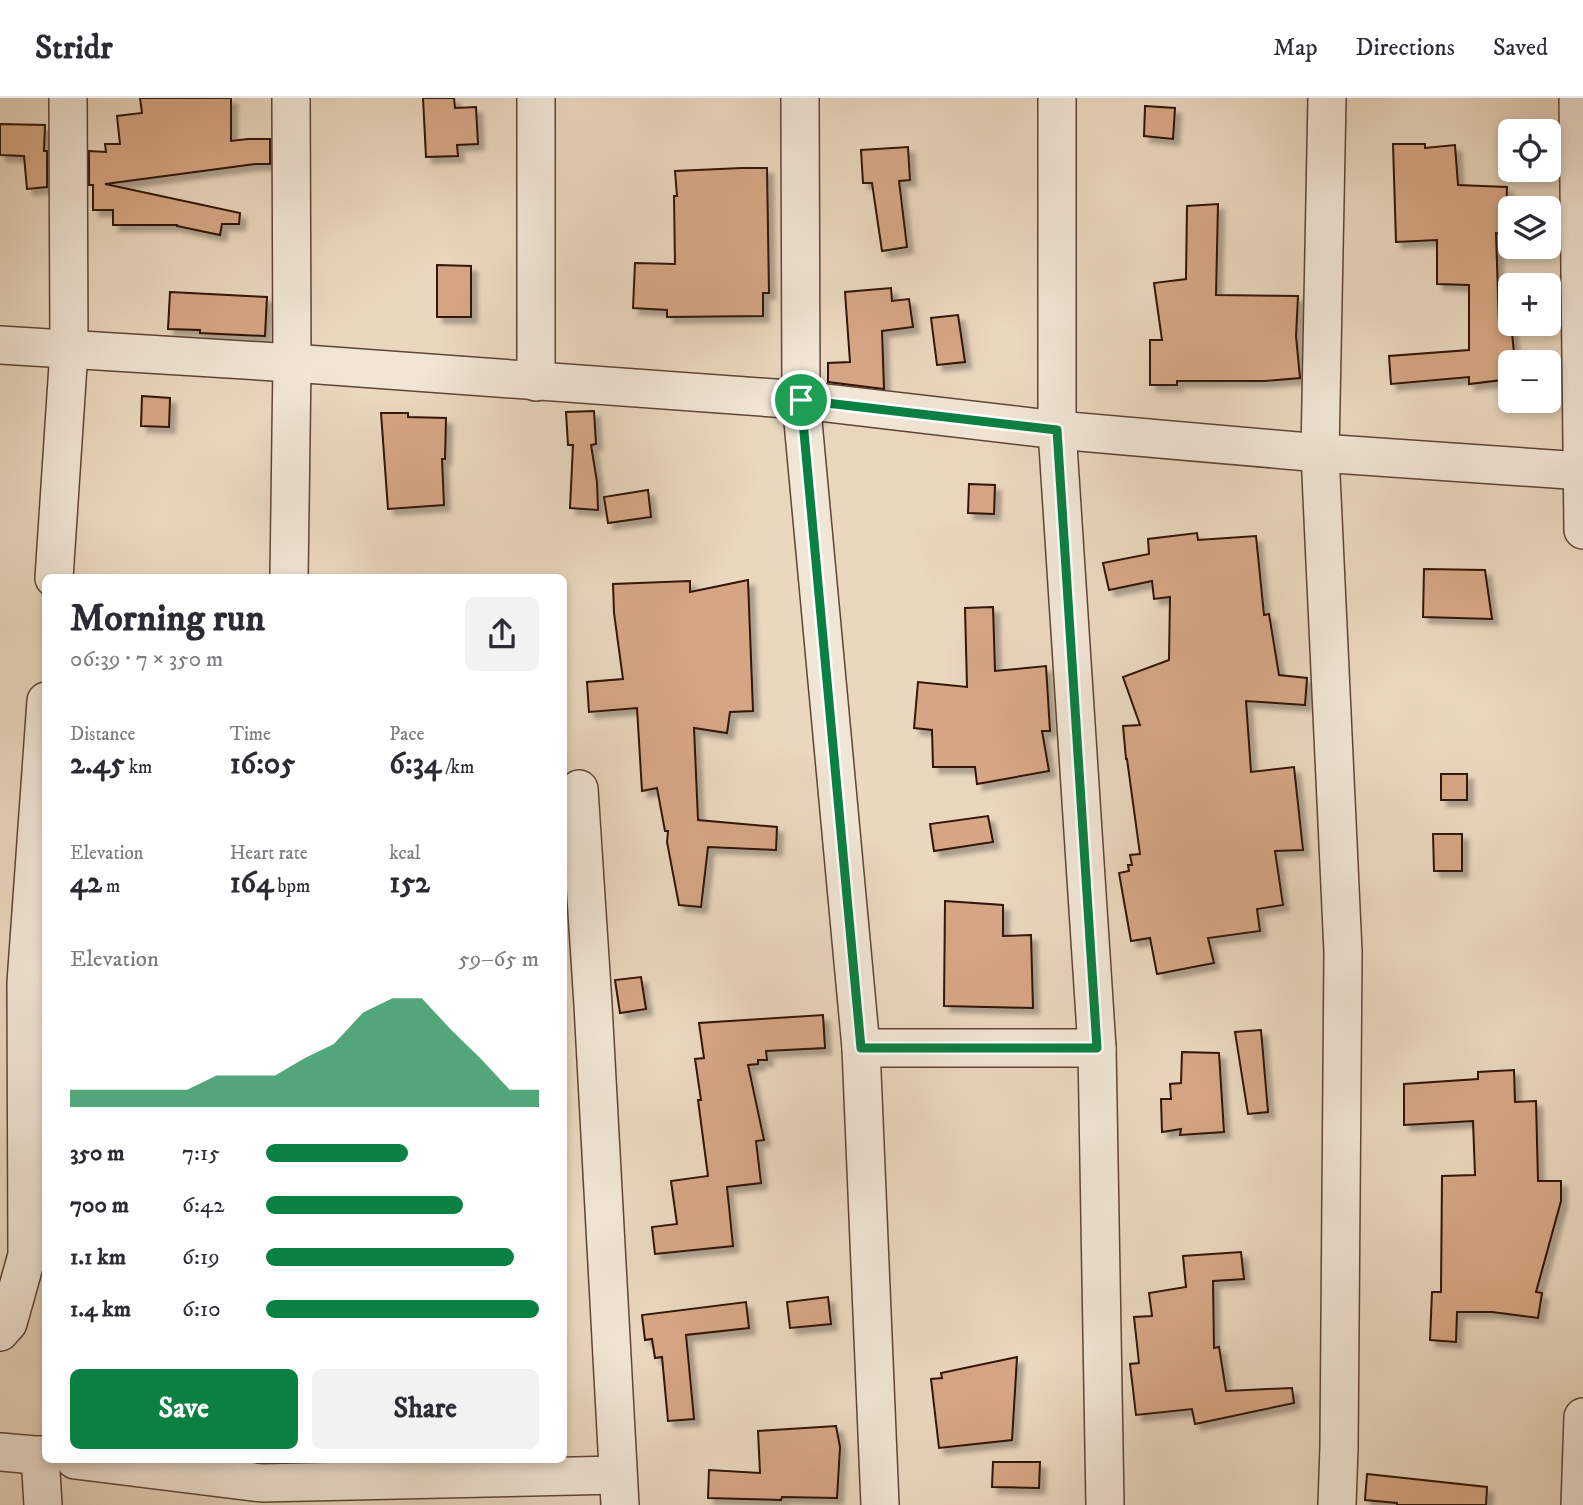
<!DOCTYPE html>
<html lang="en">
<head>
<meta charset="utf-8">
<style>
	body { margin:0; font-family:"IM FELL DW Pica",serif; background:#f2f2f3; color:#2b2b33; height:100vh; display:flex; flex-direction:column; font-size:26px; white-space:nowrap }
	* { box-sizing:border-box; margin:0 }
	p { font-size:23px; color:#7c7c81 }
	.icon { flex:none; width:38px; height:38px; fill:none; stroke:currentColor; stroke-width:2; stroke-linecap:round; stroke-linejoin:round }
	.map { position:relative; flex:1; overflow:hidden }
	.sheet { position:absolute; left:42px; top:476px; width:525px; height:889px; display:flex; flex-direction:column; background:#fff; border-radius:10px; box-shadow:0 4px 10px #0003 }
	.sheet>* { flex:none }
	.controls { position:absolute; left:1498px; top:21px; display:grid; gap:14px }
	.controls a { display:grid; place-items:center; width:63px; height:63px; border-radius:10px; background:#fff; box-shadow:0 4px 10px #0003; font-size:35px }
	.pin { position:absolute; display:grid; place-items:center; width:60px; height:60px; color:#fff; margin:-30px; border:4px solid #fff; border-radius:50%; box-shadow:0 2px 7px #0007 }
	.round { display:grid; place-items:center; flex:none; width:74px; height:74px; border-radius:10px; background:#f2f2f3 }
	.overview { display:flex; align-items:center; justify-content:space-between; height:119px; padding:0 28px }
	h1 { font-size:38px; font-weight:700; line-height:52px }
	.metrics { display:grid; grid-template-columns:repeat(3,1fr); gap:10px; height:119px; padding:7px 28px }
	.metrics div { display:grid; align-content:center }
	.metrics b { font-size:30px; font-weight:700 }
	.metrics small { font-size:19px; font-weight:400 }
	.metrics p { font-size:19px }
	.chart { height:196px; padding:14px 28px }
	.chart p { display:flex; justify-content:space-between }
	.chart svg { width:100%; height:126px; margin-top:7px; fill:#0b8043; opacity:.7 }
	.cta { display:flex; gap:14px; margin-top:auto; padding:14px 28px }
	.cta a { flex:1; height:80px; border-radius:10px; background:#0b8043; color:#fff; font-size:28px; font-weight:700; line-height:80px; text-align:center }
	.cta a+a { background:#f2f2f3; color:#2b2b33 }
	ul { padding:0 28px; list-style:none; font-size:23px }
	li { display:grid; grid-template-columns:112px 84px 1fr; align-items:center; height:52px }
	li i { height:18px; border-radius:9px; background:#0b8043 }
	header { display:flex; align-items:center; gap:42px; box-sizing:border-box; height:98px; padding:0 35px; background:#fff; border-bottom:2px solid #e1e1e2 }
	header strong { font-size:33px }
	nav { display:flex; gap:38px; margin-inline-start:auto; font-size:24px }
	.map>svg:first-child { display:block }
</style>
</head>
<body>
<header>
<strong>Stridr</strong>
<nav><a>Map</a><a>Directions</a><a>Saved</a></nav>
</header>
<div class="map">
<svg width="1583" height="1407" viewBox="0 0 1583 1407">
	<defs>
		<filter id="shadow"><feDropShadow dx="6" dy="6" stdDeviation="2" flood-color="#0004"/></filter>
	</defs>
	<rect width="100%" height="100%" fill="#e9d7be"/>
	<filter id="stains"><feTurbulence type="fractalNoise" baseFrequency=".00286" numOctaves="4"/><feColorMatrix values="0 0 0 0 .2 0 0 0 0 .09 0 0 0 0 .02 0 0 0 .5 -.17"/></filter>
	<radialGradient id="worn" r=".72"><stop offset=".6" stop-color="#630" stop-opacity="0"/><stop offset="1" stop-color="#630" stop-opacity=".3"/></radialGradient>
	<!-- building -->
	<g fill="#d6a684" stroke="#321307" stroke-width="2" filter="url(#shadow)">
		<path d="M140,0H231V43L248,41H270V66H255L105,86L240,115L239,126H222L220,137L177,128V127H113V112H93V87H89V53L106,54L105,46H120L117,18L142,15Z"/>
		<path d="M423,0H454L455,10L476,9L478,46L457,47L458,58L426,59Z"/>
		<path d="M1145,8L1175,10L1173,41L1144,38Z"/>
		<path d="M0,26L45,27L44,53H47V89L27,91L24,58L0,57Z"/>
		<path d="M1393,46H1425V50L1455,47L1458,87L1507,89L1505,136L1496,135L1499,226H1511L1515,264H1510V281L1469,286V279L1391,286L1389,258L1469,252V187L1437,186V142L1396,144Z"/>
		<path d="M908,49L910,82L899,83L907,149L882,153L872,85H863L861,52Z"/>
		<path d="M742,70H767L769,195H763V218L667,219V212L633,210L635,165L675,166L674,98H677L675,73Z"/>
		<path d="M1218,106L1216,197L1298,198L1296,238L1300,280L1265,283H1177V287H1150V242H1162L1154,185L1186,181L1187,108Z"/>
		<path d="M437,167L471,168V219H437Z"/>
		<path d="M891,190L892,203L909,201L913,229L882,233L884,291L828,284V265L850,264L845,194Z"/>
		<path d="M170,194L267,199L265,238L200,235V232L168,231Z"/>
		<path d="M958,217L965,264L937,267L931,220Z"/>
		<path d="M142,298L170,300L169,329L141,328Z"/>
		<path d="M594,313L596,346L591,347L597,384L598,412L570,410L573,347H568L566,314Z"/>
		<path d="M381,315H408V319L446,320L445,361H442L444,407L388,411Z"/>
		<path d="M969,386L995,387L994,416L968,415Z"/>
		<path d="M648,392L651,419L608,425L604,399Z"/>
		<path d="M1197,435L1198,442L1256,438L1264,517L1269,516L1279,577L1307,580L1305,607L1246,603L1251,674L1294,669L1303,752L1275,753L1283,807L1257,811L1260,833L1208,840L1214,865L1157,876L1150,840L1131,843L1119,775L1129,773L1128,767H1132L1130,757L1140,756L1127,661H1126L1123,628L1140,627L1123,579L1169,562L1170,499L1154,501L1152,483L1109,492L1103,465L1149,456L1148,441Z"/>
		<path d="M1424,471L1485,472L1492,521L1423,519Z"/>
		<path d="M748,482L753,613L730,614L727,635L694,630L698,722L777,729L776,752L708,749L701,809L679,807L667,744L668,733H665L657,690L642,693L637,610L589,614L587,584L623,581L614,515L613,486L690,483V494Z"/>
		<path d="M993,509L995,573L1046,568L1050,633H1042L1049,673L977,686L975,669H933L932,632L914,630L918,584L967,589L965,510Z"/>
		<rect x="1441" y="676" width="26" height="26"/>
		<path d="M988,718L993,744L934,753L930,726Z"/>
		<path d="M1433,736H1462V773H1434Z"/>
		<path d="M945,803L1003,807V838L1031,837L1033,910L944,908Z"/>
		<path d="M641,879L646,911L620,915L615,882Z"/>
		<path d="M823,917L825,950L766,953L767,962H758V966L748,967L764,1042L756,1043L761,1085L727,1089L733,1148L655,1156L652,1129L677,1126L671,1083L708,1078L698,1002H701L695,961L704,960L699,925Z"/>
		<path d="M1261,932L1268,1014L1248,1016L1235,934Z"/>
		<path d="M1182,954L1219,955L1224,1034L1180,1037L1181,1031L1162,1034L1161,1001H1171L1170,986L1181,985Z"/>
		<path d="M1514,972L1515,1004L1536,1003L1538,1083H1561V1103L1536,1194L1542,1195L1538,1220L1492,1214H1457L1456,1244L1430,1242L1432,1194H1441L1442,1078L1475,1077L1473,1023L1404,1027V986L1478,981V974Z"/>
		<path d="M1241,1154L1244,1181L1213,1183L1214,1250L1219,1249L1226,1293L1292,1290L1294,1305L1195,1326L1192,1311L1136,1317L1130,1266L1139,1265L1134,1219L1152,1218L1149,1195L1186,1189L1183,1158Z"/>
		<path d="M828,1199L831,1226L790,1230L787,1204Z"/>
		<path d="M746,1204L749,1230L686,1237L694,1321L668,1323L662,1259L655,1260L652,1241L645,1242L642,1217Z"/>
		<path d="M1017,1259L1012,1342L939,1350L931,1281L942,1280L941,1275Z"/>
		<path d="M836,1328L840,1349L837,1400L782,1399L781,1402L708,1400L709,1372L760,1375L758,1333Z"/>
		<path d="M993,1364H1040L1039,1390L992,1389Z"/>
		<path d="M1367,1376L1487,1389L1486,1407H1397V1405L1365,1402Z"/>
	</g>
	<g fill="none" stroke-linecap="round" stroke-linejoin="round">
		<!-- minor casing -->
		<g stroke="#604435" stroke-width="40">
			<g id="minor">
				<path d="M536,0V284"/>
				<path d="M800,0L801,302L861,950L880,1407"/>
				<path d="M1057,0V332L1097,950L1105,1407"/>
				<path d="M1327,0L1320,355L1343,854L1339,1349L1337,1407"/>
				<path d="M1578,0L1583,432"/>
				<path d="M0,247L292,265L801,302L1057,332L1320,355L1583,373"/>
				<path d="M54,480L69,252L68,0"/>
				<path d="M289,480L292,265L291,0"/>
				<path d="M579,691L593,907L620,1407"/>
				<path d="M861,950H1097"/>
				<path d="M0,1234L8,1225L27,1157L26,885L46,603"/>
				<path d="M0,1354L46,1358"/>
				<path d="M40,1357L43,1407"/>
				<path d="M75,1362L262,1385L618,1377"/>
				<path d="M1580,1407L1583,1319"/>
			</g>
		</g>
		<!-- minor -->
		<use href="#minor" stroke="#f1e5d5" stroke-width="37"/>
	</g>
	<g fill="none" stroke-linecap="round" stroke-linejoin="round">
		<!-- route casing -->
		<g stroke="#fff" stroke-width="14">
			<path id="route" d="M801,302L1057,332L1097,950H861Z"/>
		</g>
		<!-- route -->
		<use href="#route" stroke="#0b8043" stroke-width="9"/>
	</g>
	<rect width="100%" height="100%" filter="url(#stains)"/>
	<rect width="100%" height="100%" fill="url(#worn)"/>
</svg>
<div class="controls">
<a><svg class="icon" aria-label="locate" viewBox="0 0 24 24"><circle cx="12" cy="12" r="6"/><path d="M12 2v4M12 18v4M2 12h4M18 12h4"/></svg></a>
<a><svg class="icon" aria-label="layers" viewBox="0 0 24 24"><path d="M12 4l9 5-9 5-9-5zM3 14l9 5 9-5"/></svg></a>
<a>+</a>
<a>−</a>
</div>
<div class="pin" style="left:801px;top:302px;background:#1e9e55"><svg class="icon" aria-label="arrive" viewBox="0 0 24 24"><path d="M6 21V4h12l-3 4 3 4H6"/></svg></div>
<section class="sheet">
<div class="overview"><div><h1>Morning run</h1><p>06:39 · 7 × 350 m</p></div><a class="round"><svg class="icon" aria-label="share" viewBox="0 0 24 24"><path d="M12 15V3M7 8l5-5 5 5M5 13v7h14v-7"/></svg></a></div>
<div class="metrics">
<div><p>Distance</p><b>2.45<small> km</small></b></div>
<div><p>Time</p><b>16:05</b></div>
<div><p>Pace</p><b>6:34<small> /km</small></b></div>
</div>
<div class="metrics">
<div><p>Elevation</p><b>42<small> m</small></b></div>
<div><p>Heart rate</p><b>164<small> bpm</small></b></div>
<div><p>kcal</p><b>152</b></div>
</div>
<div class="chart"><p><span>Elevation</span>59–65 m</p>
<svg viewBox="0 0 160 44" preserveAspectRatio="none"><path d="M0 44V38L10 38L20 38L30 38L40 38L50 33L60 33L70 33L80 27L90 22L100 11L110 6L120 6L130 17L140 27L150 38L160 38V44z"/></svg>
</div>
<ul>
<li><b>350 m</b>7:15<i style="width:52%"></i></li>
<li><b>700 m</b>6:42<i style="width:72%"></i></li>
<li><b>1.1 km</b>6:19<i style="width:91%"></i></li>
<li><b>1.4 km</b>6:10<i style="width:100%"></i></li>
</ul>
<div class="cta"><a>Save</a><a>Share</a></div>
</section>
</div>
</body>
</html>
